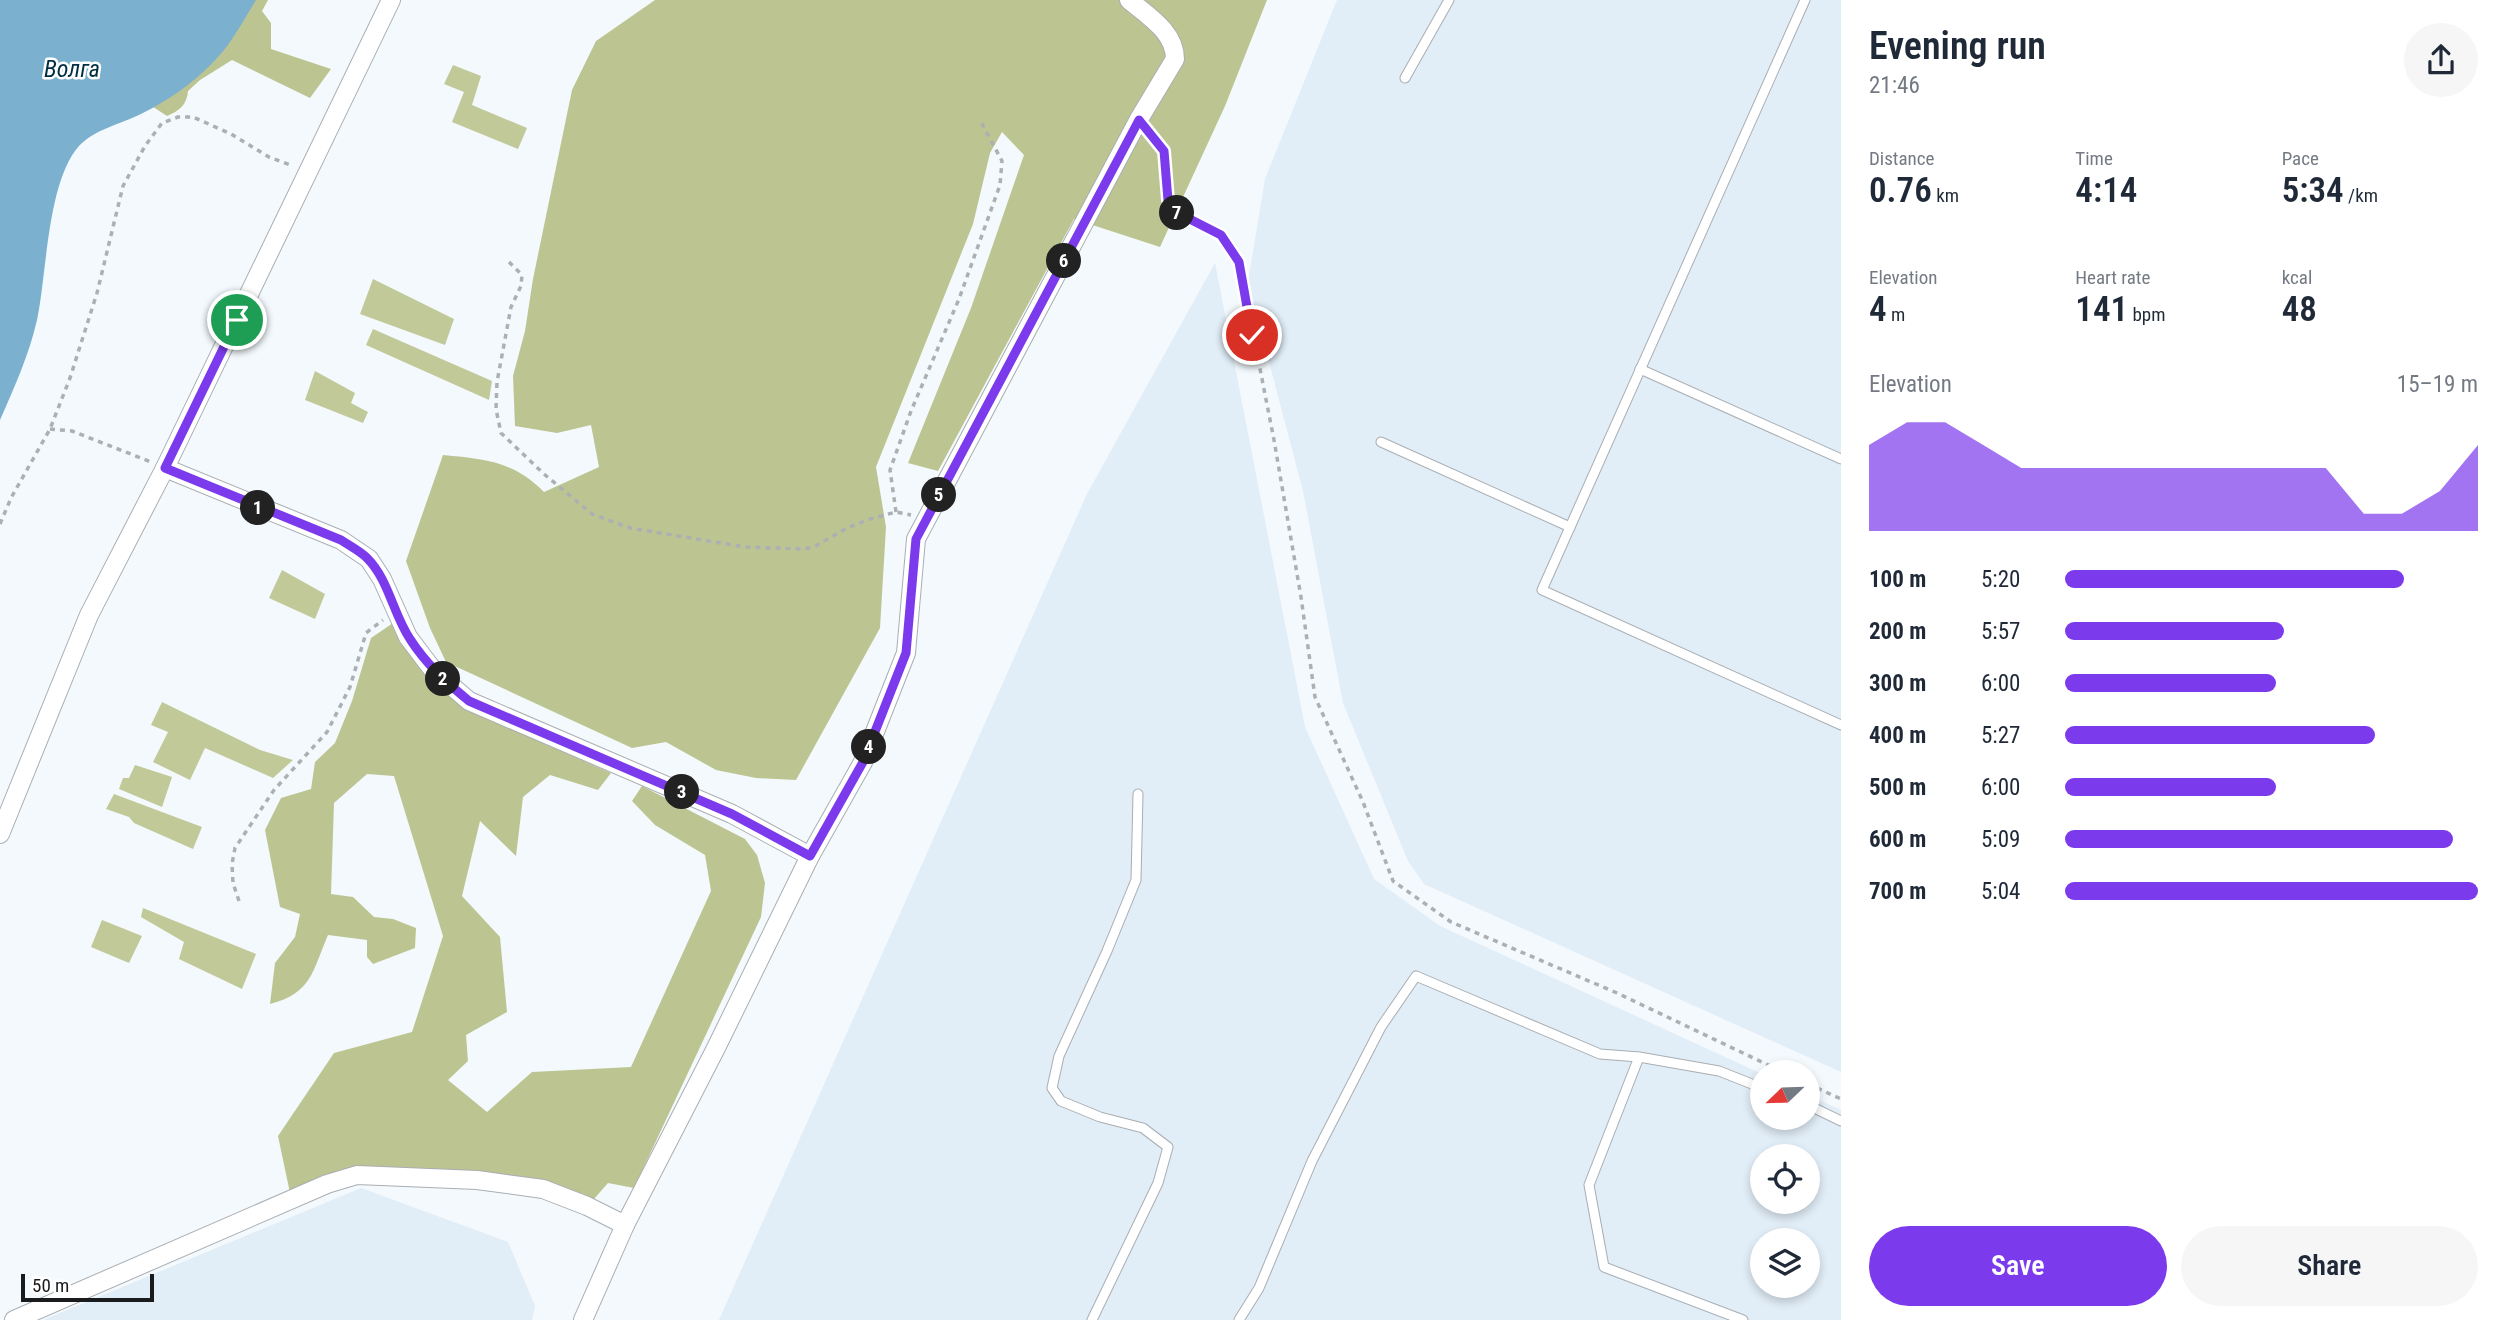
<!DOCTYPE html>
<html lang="en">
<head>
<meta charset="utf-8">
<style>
	body { margin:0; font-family:"Roboto Condensed",sans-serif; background:#f6f6f7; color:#1f2937; height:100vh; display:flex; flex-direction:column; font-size:26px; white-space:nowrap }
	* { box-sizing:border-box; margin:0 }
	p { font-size:23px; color:#747a83 }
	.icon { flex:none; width:38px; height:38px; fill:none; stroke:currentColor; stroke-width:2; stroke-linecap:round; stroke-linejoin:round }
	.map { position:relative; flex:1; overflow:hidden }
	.panel { display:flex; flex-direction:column; background:#fff; width:665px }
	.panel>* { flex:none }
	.needle { width:46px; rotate:247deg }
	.controls { position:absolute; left:1750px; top:1060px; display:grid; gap:14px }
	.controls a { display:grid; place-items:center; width:70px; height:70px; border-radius:50%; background:#fff; box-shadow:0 4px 10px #0003; font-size:35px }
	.scale { position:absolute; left:21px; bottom:18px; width:133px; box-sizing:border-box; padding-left:7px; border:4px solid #191b1c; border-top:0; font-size:19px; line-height:24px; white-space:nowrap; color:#191b1c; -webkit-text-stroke:5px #fff; paint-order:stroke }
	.pin { position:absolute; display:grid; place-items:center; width:60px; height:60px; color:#fff; margin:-30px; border:4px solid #fff; border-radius:50%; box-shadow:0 2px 7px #0007 }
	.km { position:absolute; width:35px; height:35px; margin:-18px; border-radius:50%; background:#222; color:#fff; font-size:19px; line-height:35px; text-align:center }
	.round { display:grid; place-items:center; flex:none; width:74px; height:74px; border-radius:37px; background:#f6f6f7 }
	.headline { display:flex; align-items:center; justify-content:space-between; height:119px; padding:0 28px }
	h1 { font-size:38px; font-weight:600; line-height:52px }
	.stats { display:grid; grid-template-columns:repeat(3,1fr); gap:10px; height:119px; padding:7px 28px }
	.stats div { display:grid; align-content:center }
	.stats b { font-size:35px; font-weight:600 }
	.stats small { font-size:19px; font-weight:400 }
	.stats p { font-size:19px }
	.chart { height:196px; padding:14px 28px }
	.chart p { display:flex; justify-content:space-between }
	.chart svg { width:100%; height:126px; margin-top:7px; fill:#7c3aed; opacity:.7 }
	.button { display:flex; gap:14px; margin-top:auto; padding:14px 28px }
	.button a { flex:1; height:80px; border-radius:42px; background:#7c3aed; color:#fff; font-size:28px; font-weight:600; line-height:80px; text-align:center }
	.button a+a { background:#f6f6f7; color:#1f2937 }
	ul { padding:0 28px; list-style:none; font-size:23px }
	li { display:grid; grid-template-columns:112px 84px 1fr; align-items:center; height:52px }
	li i { height:18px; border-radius:9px; background:#7c3aed }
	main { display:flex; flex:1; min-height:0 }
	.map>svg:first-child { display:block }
</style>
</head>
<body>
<main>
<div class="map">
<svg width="1841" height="1320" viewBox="0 0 1841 1320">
	<rect width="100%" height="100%" fill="#f3f9fd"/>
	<!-- built -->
	<g fill="#e1edf7" fill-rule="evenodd">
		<path d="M1337,0H1841V1072L1424,884L1408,861L1343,703L1303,491L1248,282L1265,179Z"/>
		<path d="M1215,263L1305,727L1374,879L1440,926L1762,1074V1118H1808V1095L1841,1110V1320H719L1087,494ZM1762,1157H1808V1202H1762ZM1762,1241H1808V1286H1762Z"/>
		<path d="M361,1188L508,1242L535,1306L532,1320H43Z"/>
	</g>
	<!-- green -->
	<g fill="#c1c999">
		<path d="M453,65L481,76L472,105L527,128L518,149L452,122L464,92L444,84Z"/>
		<path d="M373,279L454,319L445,345L360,314Z"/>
		<path d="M373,329L492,381L489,400L366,345Z"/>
		<path d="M315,371L355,393L351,403L368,412L363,423L305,400Z"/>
		<path d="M282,570L325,594L315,619L269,598Z"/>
		<path d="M162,702L260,750L293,760L273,778L205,748L190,780L153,762L168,732L151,725Z"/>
		<path d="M135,765L172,777L162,807L119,789L123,778H129Z"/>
		<path d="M114,794L202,827L193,849L134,823L129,817L106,809Z"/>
		<path d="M143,908L256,954L242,989L179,959L184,942L141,917Z"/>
		<path d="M102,920L142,936L129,963L91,947Z"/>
	</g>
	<!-- forest -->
	<g fill="#bcc591">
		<path d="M241,0H268L262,11L271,23V49L331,69L310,98L232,60L200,80L188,91C187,105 179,111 167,116L147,103Z"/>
		<path d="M655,0H1267L1225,106L1160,247L1074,219L938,471L908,463L971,308L1024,155L1002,132L990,153L973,224L876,467L886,527L880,628L796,780L756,778L716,770L666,742L632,748L446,662L430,628L406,561L443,455C485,459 513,461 544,492L599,467L591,425L557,433L515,426L513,376L525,331L533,279L572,90L596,41Z"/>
		<path d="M396,621L464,708L611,773L598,790L550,775L523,797L516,856L480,821L462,896L500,937L507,1012L466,1035L468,1061L448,1080L487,1112L532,1072L631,1067L711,891L705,855L655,825L632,801L642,786L745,839L757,855L765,883L761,917L634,1188L608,1183L594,1199L546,1182L360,1170L290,1193L278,1136L334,1053L412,1032L443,936L394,776L367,774L334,803L331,894L353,897L374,917L393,919L416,928L415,948L373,964L367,957V940L328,935C312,972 312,993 270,1004L275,963L295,937L300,914L280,907L265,830L281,798L311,789L315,762L335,743L352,701L371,638Z"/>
	</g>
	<!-- water -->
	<path fill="#7bb0ce" d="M0,0H256C246,16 236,35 224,50C203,76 172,99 141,114C121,124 95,129 79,146C47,182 47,273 37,320C29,355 14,388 0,420Z"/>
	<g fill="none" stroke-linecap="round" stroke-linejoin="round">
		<!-- lane casing -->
		<g stroke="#a9aeb2" stroke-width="11">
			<g id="lane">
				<path d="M1805,0L1542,590L1841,725"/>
				<path d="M1405,78L1449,0"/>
				<path d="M1640,369L1841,459"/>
				<path d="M1381,442L1570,527"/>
				<path d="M1639,1057L1589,1185L1604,1267L1743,1320"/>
				<path d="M1808,1105L1841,1121"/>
				<path d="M1092,1320L1158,1183L1168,1147L1143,1128L1100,1117L1061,1101L1052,1088L1059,1056L1107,951L1136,880L1138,794"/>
				<path d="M1239,1320L1259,1288L1312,1161L1381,1027L1416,976L1600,1054L1639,1057L1719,1071L1762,1088"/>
			</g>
		</g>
		<!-- street casing -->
		<g stroke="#a9aeb2" stroke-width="20">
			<g id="street">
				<path d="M165,468L341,540L369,559L382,579L408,637L433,670L469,701L732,814L810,856"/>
				<path d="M0,834L89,615L165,468L391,0"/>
				<path d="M14,1320L327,1184L357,1175L477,1180L543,1189L587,1206L625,1225"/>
				<path d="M583,1320L625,1225L716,1048L810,856L863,762L906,653L916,539L1139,119L1175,59C1175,32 1148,16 1129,0"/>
			</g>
		</g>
		<!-- path -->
		<g stroke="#acb0b3" stroke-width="3.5" stroke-dasharray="5 5" stroke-linecap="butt">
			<path d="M1149,132L1164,151L1168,200L1172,210L1221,235L1239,262L1274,440L1301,597L1315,697L1363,802L1393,881L1451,922L1617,993L1785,1073"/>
			<path d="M509,262L522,275L521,286L511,307L497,382L496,409L501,433L544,474L592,514L630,528L745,547L803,549L814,547L847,528L870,519L896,512L911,515"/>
			<path d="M50,429L72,431L151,462"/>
			<path d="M896,512L890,470L911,411L959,299L1000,185L1002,161L981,122"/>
			<path d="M0,524L11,498L50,429L70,378L97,293L123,186L145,146L162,123L178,117H193L231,134L269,157L293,166"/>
			<path d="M239,901L233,883L232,864L235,848L274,790L327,732L350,687L366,633L383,620"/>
			<path d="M1808,1084L1841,1099"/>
		</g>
		<!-- lane -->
		<use href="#lane" stroke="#fff" stroke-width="9"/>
		<!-- street -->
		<use href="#street" stroke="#fff" stroke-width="18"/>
	</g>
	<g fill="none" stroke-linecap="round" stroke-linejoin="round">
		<!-- route casing -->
		<g stroke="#fff" stroke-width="14">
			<path id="route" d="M237,320L165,468L341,540C350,546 360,551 367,558C389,580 393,614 410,639C426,664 446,682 469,701L732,814L810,856L863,762L906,653L916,539L1139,120L1164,151L1168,200L1172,210L1221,235L1239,262L1252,335"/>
		</g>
		<!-- route -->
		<use href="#route" stroke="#7c3aed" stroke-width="9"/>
	</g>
	<g text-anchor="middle" stroke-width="5" stroke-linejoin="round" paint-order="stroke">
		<!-- water labels -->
		<g font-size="24" font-style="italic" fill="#002e43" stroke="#fff">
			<text x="72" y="77">Волга</text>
		</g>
	</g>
</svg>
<div class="controls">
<a><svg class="needle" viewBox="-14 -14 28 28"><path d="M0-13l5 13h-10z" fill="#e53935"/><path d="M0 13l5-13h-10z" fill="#747a83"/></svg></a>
<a><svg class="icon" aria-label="locate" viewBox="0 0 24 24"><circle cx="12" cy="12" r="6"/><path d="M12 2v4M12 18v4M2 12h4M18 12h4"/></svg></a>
<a><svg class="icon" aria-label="layers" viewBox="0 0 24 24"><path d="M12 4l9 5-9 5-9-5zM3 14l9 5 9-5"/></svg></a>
</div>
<div class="scale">50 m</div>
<div class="pin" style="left:237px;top:320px;background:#1e9e55"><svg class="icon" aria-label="arrive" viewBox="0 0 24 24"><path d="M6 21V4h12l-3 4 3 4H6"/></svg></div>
<div class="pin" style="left:1252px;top:335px;background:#d93025"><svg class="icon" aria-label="check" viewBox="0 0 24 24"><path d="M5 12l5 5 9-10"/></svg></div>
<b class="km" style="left:258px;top:508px">1</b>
<b class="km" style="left:443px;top:679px">2</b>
<b class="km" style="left:682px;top:792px">3</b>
<b class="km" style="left:869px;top:747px">4</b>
<b class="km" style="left:939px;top:495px">5</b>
<b class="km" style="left:1064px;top:261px">6</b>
<b class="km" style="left:1177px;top:213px">7</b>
</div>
<section class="panel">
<div class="headline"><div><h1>Evening run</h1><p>21:46</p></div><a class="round"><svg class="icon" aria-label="share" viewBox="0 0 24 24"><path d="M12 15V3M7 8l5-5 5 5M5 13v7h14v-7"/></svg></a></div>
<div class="stats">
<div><p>Distance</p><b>0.76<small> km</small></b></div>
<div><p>Time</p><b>4:14</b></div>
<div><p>Pace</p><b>5:34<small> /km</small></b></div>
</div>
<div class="stats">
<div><p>Elevation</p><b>4<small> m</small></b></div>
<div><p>Heart rate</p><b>141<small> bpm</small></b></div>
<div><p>kcal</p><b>48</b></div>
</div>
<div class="chart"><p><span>Elevation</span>15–19 m</p>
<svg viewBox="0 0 160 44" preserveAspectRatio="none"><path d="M0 44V14L10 6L20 6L30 14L40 22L50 22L60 22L70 22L80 22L90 22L100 22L110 22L120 22L130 38L140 38L150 30L160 14V44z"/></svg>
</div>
<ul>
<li><b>100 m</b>5:20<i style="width:82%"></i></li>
<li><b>200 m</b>5:57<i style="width:53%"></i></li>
<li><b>300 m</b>6:00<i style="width:51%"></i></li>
<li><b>400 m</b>5:27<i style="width:75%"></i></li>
<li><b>500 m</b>6:00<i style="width:51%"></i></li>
<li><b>600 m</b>5:09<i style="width:94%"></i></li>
<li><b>700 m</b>5:04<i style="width:100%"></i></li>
</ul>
<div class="button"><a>Save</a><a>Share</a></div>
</section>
</main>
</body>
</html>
